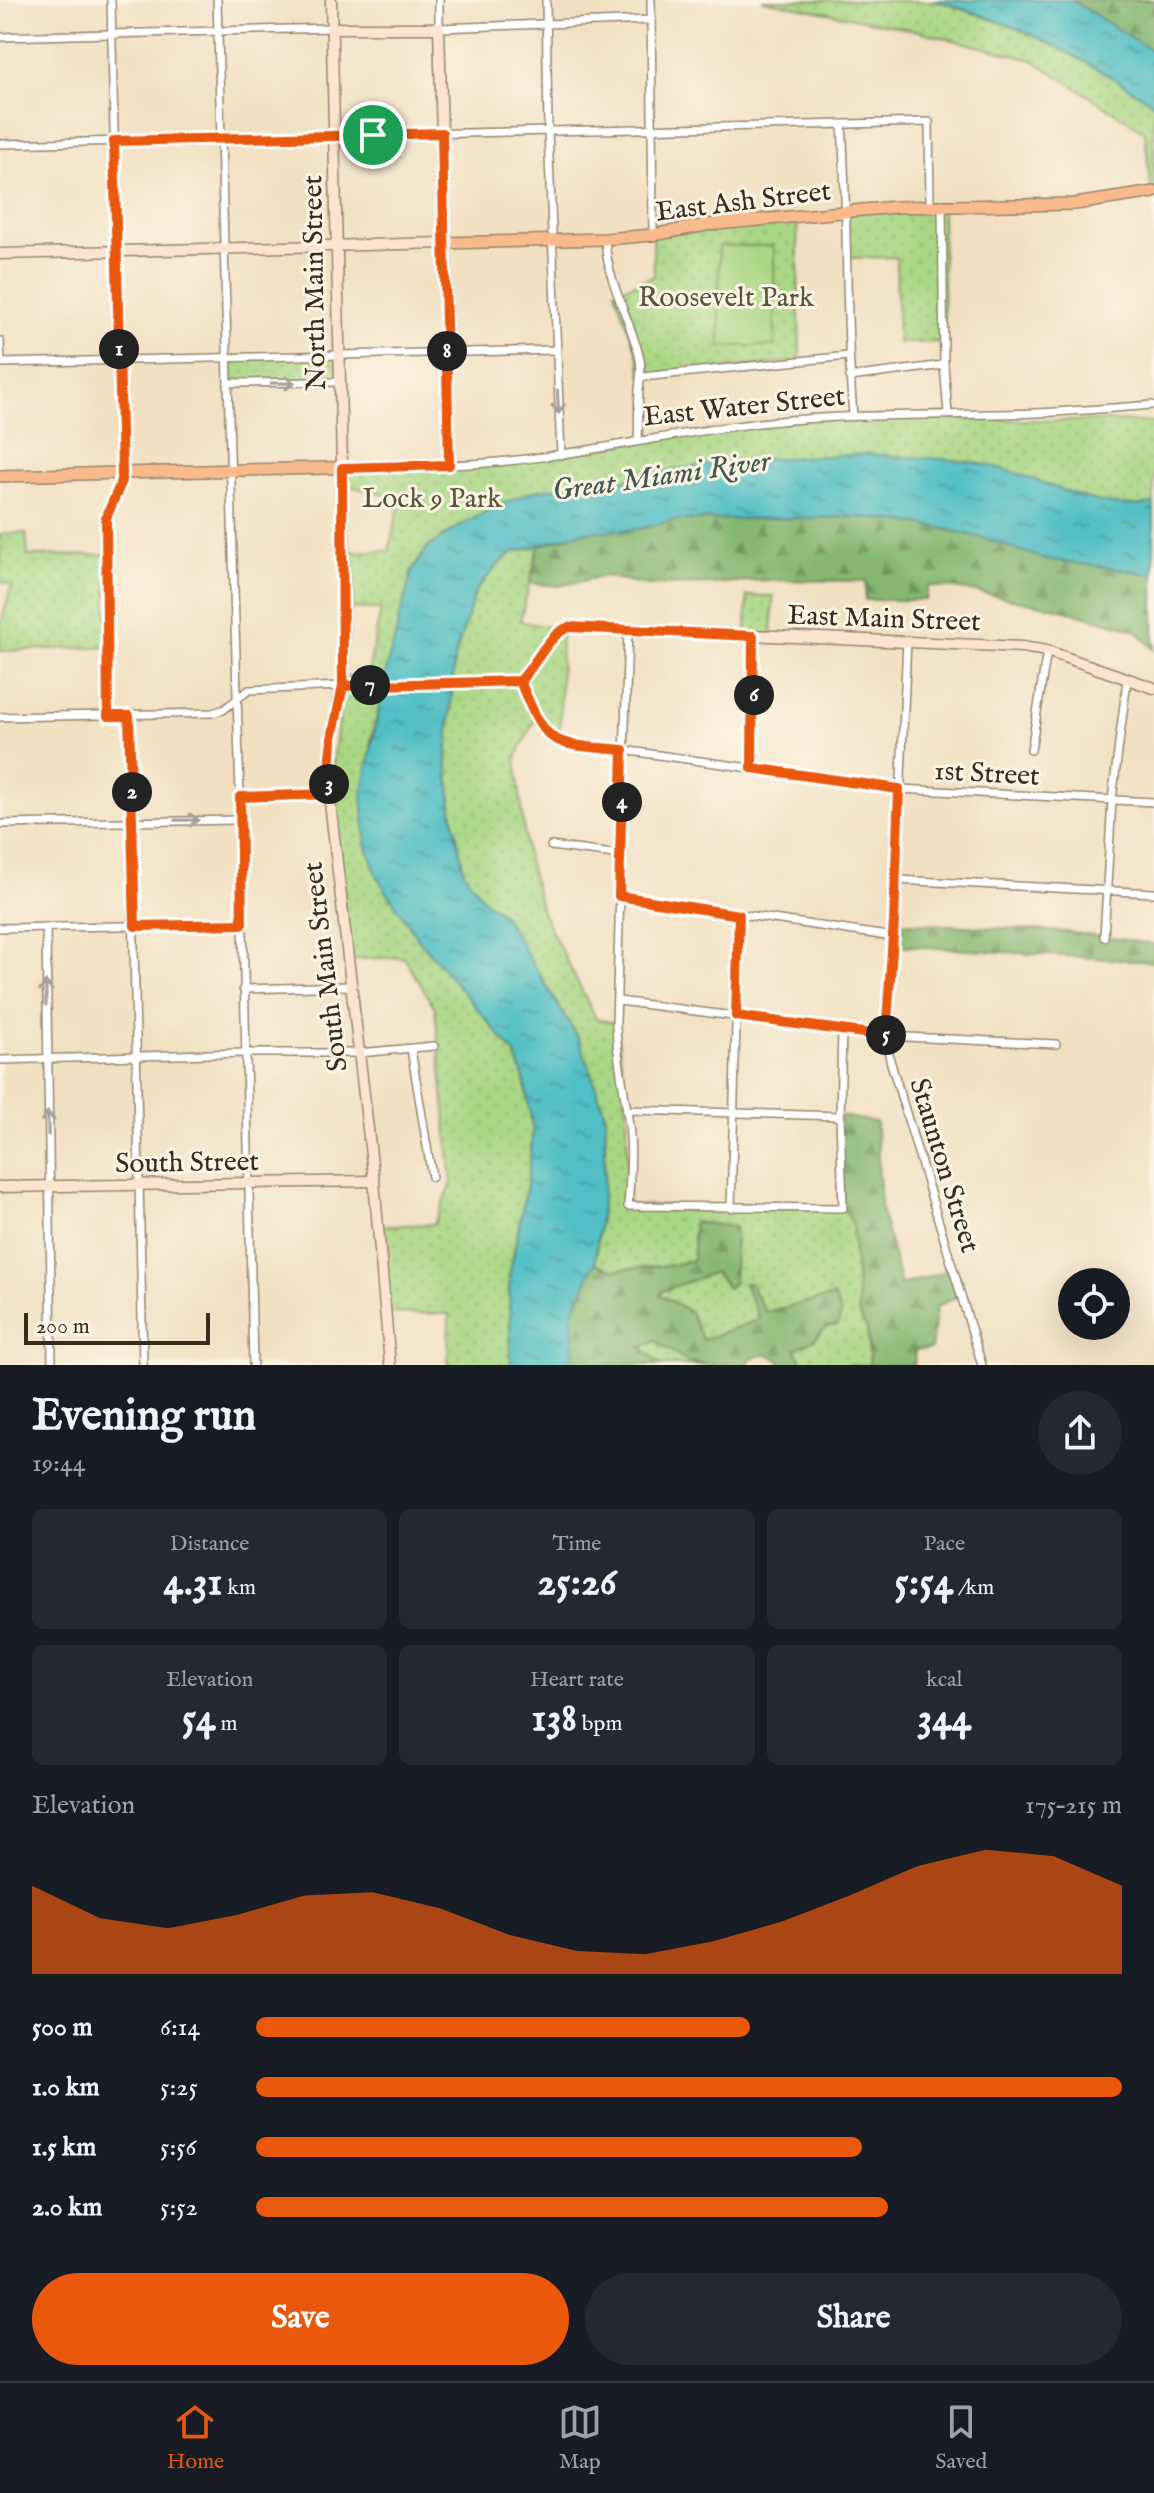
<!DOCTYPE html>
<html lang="en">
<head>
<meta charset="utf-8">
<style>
	body { margin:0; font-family:"IM FELL English",serif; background:#242831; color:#f1f3f6; height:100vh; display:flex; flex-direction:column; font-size:30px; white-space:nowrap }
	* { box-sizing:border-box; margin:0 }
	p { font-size:26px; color:#9ea1a6 }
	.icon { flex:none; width:44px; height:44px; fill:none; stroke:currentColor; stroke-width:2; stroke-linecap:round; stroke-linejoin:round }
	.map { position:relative; height:1365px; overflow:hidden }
	.details { display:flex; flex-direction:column; background:#171b24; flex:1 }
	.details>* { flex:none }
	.controls { position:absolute; left:1058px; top:1268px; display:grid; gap:16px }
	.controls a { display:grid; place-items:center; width:72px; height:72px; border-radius:50%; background:#171b24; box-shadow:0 8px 32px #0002; font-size:40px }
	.scale { position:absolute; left:24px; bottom:20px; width:186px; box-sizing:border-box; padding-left:8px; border:4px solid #3b2a1e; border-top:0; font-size:22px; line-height:28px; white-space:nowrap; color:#3b2a1e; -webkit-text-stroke:6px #fcf5e5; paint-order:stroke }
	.pin { position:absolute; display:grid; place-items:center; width:68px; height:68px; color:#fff; margin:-34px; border:4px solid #fff; border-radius:50%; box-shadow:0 2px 8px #0007 }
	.km { position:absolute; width:40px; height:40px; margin:-20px; border-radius:50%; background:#222; color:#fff; font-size:22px; line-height:40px; text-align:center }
	.round { display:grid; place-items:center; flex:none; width:84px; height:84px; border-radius:42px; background:#242831 }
	.overview { display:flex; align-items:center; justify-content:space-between; height:136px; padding:0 32px }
	h1 { font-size:44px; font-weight:800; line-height:60px }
	.figures { display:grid; grid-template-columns:repeat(3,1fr); gap:12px; height:136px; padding:8px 32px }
	.figures div { display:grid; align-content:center; border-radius:12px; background:#242831; text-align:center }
	.figures b { font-size:40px; font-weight:800 }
	.figures small { font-size:22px; font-weight:400 }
	.figures p { font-size:22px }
	.chart { height:224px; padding:16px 32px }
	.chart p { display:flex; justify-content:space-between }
	.chart svg { width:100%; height:144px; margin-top:8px; fill:#ea580c; opacity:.7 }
	.cta { display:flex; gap:16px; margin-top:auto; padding:16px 32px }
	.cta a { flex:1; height:92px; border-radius:48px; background:#ea580c; color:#fff; font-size:32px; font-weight:800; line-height:92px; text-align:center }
	.cta a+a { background:#242831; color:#f1f3f6 }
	ul { padding:0 32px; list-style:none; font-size:26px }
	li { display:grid; grid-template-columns:128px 96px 1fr; align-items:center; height:60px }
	li i { height:20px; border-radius:10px; background:#ea580c }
	.dock { display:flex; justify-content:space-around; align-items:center; height:112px; border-top:2px solid #363941; background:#171b24; font-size:22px; color:#9ea1a6 }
	.dock a { display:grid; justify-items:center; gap:4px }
	.dock .active { color:#ea580c }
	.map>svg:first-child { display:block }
</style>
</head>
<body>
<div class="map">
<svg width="1154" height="1365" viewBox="0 0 1154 1365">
	<defs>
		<pattern id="grass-dots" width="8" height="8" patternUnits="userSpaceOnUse" patternTransform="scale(2)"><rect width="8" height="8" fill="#a9d784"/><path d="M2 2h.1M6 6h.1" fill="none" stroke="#92b972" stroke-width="1.8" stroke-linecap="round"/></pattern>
		<pattern id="forest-firs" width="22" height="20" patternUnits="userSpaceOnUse" patternTransform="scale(2)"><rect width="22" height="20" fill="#86b872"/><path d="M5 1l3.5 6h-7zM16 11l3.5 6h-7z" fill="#6f965d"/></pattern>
		<pattern id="water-ripples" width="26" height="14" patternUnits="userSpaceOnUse" patternTransform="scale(2)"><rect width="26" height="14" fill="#51bfc5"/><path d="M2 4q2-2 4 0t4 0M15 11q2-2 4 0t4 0" fill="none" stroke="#449b9f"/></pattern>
	</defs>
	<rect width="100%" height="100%" fill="#fcf5e5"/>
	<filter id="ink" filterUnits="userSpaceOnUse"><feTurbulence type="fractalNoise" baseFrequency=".0125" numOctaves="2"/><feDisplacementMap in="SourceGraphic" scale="16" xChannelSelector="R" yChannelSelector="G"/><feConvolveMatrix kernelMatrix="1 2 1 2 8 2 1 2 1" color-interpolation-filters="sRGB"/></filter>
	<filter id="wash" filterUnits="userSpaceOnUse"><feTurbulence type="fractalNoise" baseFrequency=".006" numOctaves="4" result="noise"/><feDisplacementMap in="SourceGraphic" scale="32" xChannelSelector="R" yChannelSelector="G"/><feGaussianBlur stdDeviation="1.8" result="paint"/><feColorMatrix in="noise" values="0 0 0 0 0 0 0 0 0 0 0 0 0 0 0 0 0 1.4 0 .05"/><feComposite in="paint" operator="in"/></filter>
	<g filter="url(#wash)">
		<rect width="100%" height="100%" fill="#f2e0c2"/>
		<!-- grass -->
		<g fill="url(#grass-dots)" stroke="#728051" stroke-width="2">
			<path d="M762,0L938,1L1033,34L1111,75L1154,104V192H1151L1145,132L1033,60L918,31Z"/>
			<path d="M942,204L944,342L898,343L896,257L848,258L847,212Z"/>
			<path d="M797,217L800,361L642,377L639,358L615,291L654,276L653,235Z"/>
			<path d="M338,354L339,382L228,383V358Z"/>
			<path d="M948,414L949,419L1154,422V504C1113,510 1075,497 1038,481L761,459L699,466L606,483L455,529L428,547L412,571L371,740L378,878L416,936L515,1054L524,1078L533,1130L528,1179L509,1277L511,1365H448L449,1314L385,1313L378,1226L434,1224L452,1184L435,1008L404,957L347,960L329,794L344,677L368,673L381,609L344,608V552L389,551L401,497L342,485V468L492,464L769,422Z"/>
			<path d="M26,533L28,556L107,555V647L0,651V626L12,585L0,582V534Z"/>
			<path d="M539,546L520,621L561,630L560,741L549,737L535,719L516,758L527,857L542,912L596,1019L616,1023L627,1110L628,1205L843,1208L852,1223L859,1316L867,1329L870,1365H803L795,1349L816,1338L822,1328L828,1325L765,1312L744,1284L760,1319L703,1340L689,1311L660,1295L662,1291L715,1271L727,1288L734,1281L694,1260L673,1265L614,1270L595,1263L604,1181L606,1117L580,1041L503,915L483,899L464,872L453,816L447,760L454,660L475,592L495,568L512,553Z"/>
			<path d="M747,596H773L772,636L746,635Z"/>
			<path d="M656,1341L688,1362L710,1365H661L640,1347Z"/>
		</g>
		<!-- forest -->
		<g fill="url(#forest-firs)" stroke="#607148" stroke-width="2">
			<path d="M1071,0H1154V52Z"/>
			<path d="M863,517L932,526L1100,565L1154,574V650L1136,630L1062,609L956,588L928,586L926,600H865L866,581L760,580L712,584L648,585L604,576L559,586L530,583L539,546L583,532L639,529L675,520Z"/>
			<path d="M894,922L1067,932L1154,944V962L893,945Z"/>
			<path d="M840,1116L876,1122L881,1209L901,1285L955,1269L962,1294L936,1307L931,1349L915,1350L914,1365H870L867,1329L859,1316L852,1223L843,1208Z"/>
			<path d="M693,1222L735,1227L734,1282L728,1288L715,1272L662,1291L660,1295L689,1311L703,1340L760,1319L744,1283H750L765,1312L834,1296L841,1314L837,1326C823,1325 824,1331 814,1339C809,1343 801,1346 795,1349L804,1365H780V1361L768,1354L750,1358L748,1365H710L688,1362L656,1341L641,1347L661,1365H573V1311L595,1263L614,1270L673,1265L693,1260Z"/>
		</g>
		<!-- pitch -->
		<path fill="#a9d784" stroke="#728051" stroke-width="2" d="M719,246H774L775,346H720Z"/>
		<!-- water -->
		<g fill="url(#water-ripples)" stroke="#467472" stroke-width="2">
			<path d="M933,0H1071L1154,52V104C1087,59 1012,20 933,0Z"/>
			<path d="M868,454C909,458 959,457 999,468C1052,482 1096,513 1154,504V574L1045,559L983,538L932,526L863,517L675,520L639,529L583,532L512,553L495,568L475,592L454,660L447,760L453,816L464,872L483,899L503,915L580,1041L606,1117L604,1181L595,1263L573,1311V1365H511L509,1277L528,1179L533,1130L524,1078L515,1054L416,936L378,878L367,847L362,796L387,667L412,571L428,547L455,529L494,507L537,490L606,483L699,466L761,459Z"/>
		</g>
	</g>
	<g filter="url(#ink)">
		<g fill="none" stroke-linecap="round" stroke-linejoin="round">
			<!-- street casing -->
			<g stroke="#968570" stroke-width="10">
				<g id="street">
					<path d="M217,0L240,797L253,1365"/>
					<path d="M439,0V28L651,20"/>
					<path d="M546,0L548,131L561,455"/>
					<path d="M651,0L653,235"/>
					<path d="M0,37L331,28"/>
					<path d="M842,124C848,221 845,319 853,416"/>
					<path d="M0,144L929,122L930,205"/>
					<path d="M942,204L944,365L948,414"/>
					<path d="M605,239C607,282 630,318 640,359C642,371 640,378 639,390C638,406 639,423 638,440"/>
					<path d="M0,341L1,363"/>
					<path d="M0,363L556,350"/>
					<path d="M642,377L848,356"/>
					<path d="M850,377L944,365"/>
					<path d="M228,383L339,382"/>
					<path d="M449,465C557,462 662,433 769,422C858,413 948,416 1037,413C1075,411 1114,408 1152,405"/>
					<path d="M628,630L616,1023C616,1061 627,1098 630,1136C632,1159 630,1182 628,1206L843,1208L840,1116L842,1029"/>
					<path d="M907,640L894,937L886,1036L890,1060L982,1365"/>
					<path d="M520,681L535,718L549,737L569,745L623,750L899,789L1154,802"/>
					<path d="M108,716L106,518L120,485L122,474L111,0"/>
					<path d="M129,716L143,1365"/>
					<path d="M0,717L212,713L223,710L249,690L343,686"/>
					<path d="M1031,750L1047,651"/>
					<path d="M752,768L753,636"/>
					<path d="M240,797L329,794"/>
					<path d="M0,824L240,820"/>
					<path d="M551,846L621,855"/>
					<path d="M896,880L1154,893"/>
					<path d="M619,896L894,937"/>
					<path d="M46,927L52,1365"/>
					<path d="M0,928L242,924"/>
					<path d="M1104,937L1112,800L1127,680"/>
					<path d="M243,989L350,986"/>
					<path d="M619,1001L886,1036L1056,1044"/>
					<path d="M411,1049L432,1177"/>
					<path d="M0,1060L244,1053H359L434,1046"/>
					<path d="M627,1110L840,1116"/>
					<path d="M731,1208L739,915"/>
				</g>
			</g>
			<!-- secondary casing -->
			<g stroke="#968570" stroke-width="13">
				<g id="secondary">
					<path d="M331,0L344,552V677L332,738L329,794L374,1181L390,1365"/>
					<path d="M0,254L445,243L439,28H331"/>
					<path d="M343,686L520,681C536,666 548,634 569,627L1022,647L1047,651L1154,688"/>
					<path d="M0,1187L374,1181"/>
				</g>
			</g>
			<!-- primary casing -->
			<g stroke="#968570" stroke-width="14">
				<path id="primary" d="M0,476L449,465L445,243L605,239L653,235L706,225L895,207L1075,204L1154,192"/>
			</g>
			<!-- street -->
			<use href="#street" stroke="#fff" stroke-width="7"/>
			<!-- secondary -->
			<use href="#secondary" stroke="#fde4d1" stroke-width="10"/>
			<!-- primary -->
			<use href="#primary" stroke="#fabb8c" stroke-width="11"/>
		</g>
		<!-- one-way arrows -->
		<defs><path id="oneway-shaft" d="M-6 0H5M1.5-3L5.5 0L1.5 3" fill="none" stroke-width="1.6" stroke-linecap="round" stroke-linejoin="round" transform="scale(2)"/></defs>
		<g stroke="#a79f9a">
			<use href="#oneway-shaft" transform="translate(283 383) rotate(-1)"/>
			<use href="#oneway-shaft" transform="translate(558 402) rotate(87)"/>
			<use href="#oneway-shaft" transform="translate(187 820) rotate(-1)"/>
			<use href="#oneway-shaft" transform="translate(46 993) rotate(-90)"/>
			<use href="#oneway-shaft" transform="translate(48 1123) rotate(-91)"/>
		</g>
	</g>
	<g fill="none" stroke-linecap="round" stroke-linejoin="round" filter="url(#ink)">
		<!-- route casing -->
		<g stroke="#fff" stroke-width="16">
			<path id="route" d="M373,135L114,141L122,474L120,485L106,518L108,716H129L135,926L242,924L240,797L329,794L332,738L343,686L520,681C548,750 552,743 623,750L619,896L739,915L736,1016L886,1036L894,922L899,789L752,768L753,636L569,627C548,634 536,665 520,681L343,686L342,468L449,465L442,133L373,135"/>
		</g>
		<!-- route -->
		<use href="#route" stroke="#ea580c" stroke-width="10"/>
	</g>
	<g text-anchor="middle" stroke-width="6" stroke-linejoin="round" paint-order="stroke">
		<!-- street labels -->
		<g font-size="28" fill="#3b2a1e" stroke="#fcf5e5">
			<text transform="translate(743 200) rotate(-7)" y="10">East Ash Street</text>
			<text transform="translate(313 283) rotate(-91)" y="10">North Main Street</text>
			<text transform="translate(744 405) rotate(-6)" y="10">East Water Street</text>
			<text transform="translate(884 617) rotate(2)" y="10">East Main Street</text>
			<text transform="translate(987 772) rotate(3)" y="10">1st Street</text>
			<text transform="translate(324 967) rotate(-97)" y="10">South Main Street</text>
			<text transform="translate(187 1161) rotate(-1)" y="10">South Street</text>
			<text transform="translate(946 1165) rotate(73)" y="10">Staunton Street</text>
		</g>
		<!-- park labels -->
		<g font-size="28" fill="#565538" stroke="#fcf5e5">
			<text x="726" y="306">Roosevelt Park</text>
			<text x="432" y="507">Lock 9 Park</text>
		</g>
		<!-- water labels -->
		<g font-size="30" font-style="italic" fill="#425750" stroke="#fcf5e5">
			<text transform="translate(661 475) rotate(-8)" y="10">Great Miami River</text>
		</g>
	</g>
</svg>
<div class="controls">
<a><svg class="icon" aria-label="locate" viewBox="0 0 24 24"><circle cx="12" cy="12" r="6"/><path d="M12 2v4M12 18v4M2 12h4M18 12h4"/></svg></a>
</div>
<div class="scale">200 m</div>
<div class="pin" style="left:373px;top:135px;background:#1e9e55"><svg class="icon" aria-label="arrive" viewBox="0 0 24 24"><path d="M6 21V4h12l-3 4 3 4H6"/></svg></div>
<b class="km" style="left:119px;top:349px">1</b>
<b class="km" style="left:132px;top:792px">2</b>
<b class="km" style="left:329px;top:784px">3</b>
<b class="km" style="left:622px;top:802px">4</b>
<b class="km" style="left:886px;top:1035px">5</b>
<b class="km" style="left:754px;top:695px">6</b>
<b class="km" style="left:370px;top:685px">7</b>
<b class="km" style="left:447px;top:351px">8</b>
</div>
<section class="details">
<div class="overview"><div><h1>Evening run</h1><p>19:44</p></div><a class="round"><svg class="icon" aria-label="share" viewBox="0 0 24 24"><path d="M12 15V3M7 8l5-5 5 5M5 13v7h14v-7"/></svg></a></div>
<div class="figures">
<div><p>Distance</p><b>4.31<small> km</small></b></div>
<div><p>Time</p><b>25:26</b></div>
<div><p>Pace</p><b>5:54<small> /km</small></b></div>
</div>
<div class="figures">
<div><p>Elevation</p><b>54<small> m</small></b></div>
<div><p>Heart rate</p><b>138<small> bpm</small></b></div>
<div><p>kcal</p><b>344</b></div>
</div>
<div class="chart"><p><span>Elevation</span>175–215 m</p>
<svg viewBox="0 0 160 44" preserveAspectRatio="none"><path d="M0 44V17L10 27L20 30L30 26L40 20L50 19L60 24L70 32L80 37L90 38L100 34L110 28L120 20L130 11L140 6L150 8L160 17V44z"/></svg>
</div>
<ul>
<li><b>500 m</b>6:14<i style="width:57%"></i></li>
<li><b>1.0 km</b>5:25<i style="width:100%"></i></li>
<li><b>1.5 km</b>5:56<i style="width:70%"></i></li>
<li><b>2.0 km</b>5:52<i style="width:73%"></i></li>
</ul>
<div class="cta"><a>Save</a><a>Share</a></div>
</section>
<nav class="dock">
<a class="active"><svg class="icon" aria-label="home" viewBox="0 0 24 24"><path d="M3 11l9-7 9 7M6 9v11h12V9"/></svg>Home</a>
<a><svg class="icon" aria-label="map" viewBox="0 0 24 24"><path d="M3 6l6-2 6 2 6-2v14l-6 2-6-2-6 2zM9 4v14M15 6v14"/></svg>Map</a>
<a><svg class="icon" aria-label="saved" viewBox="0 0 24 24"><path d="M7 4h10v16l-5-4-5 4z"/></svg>Saved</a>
</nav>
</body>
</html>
